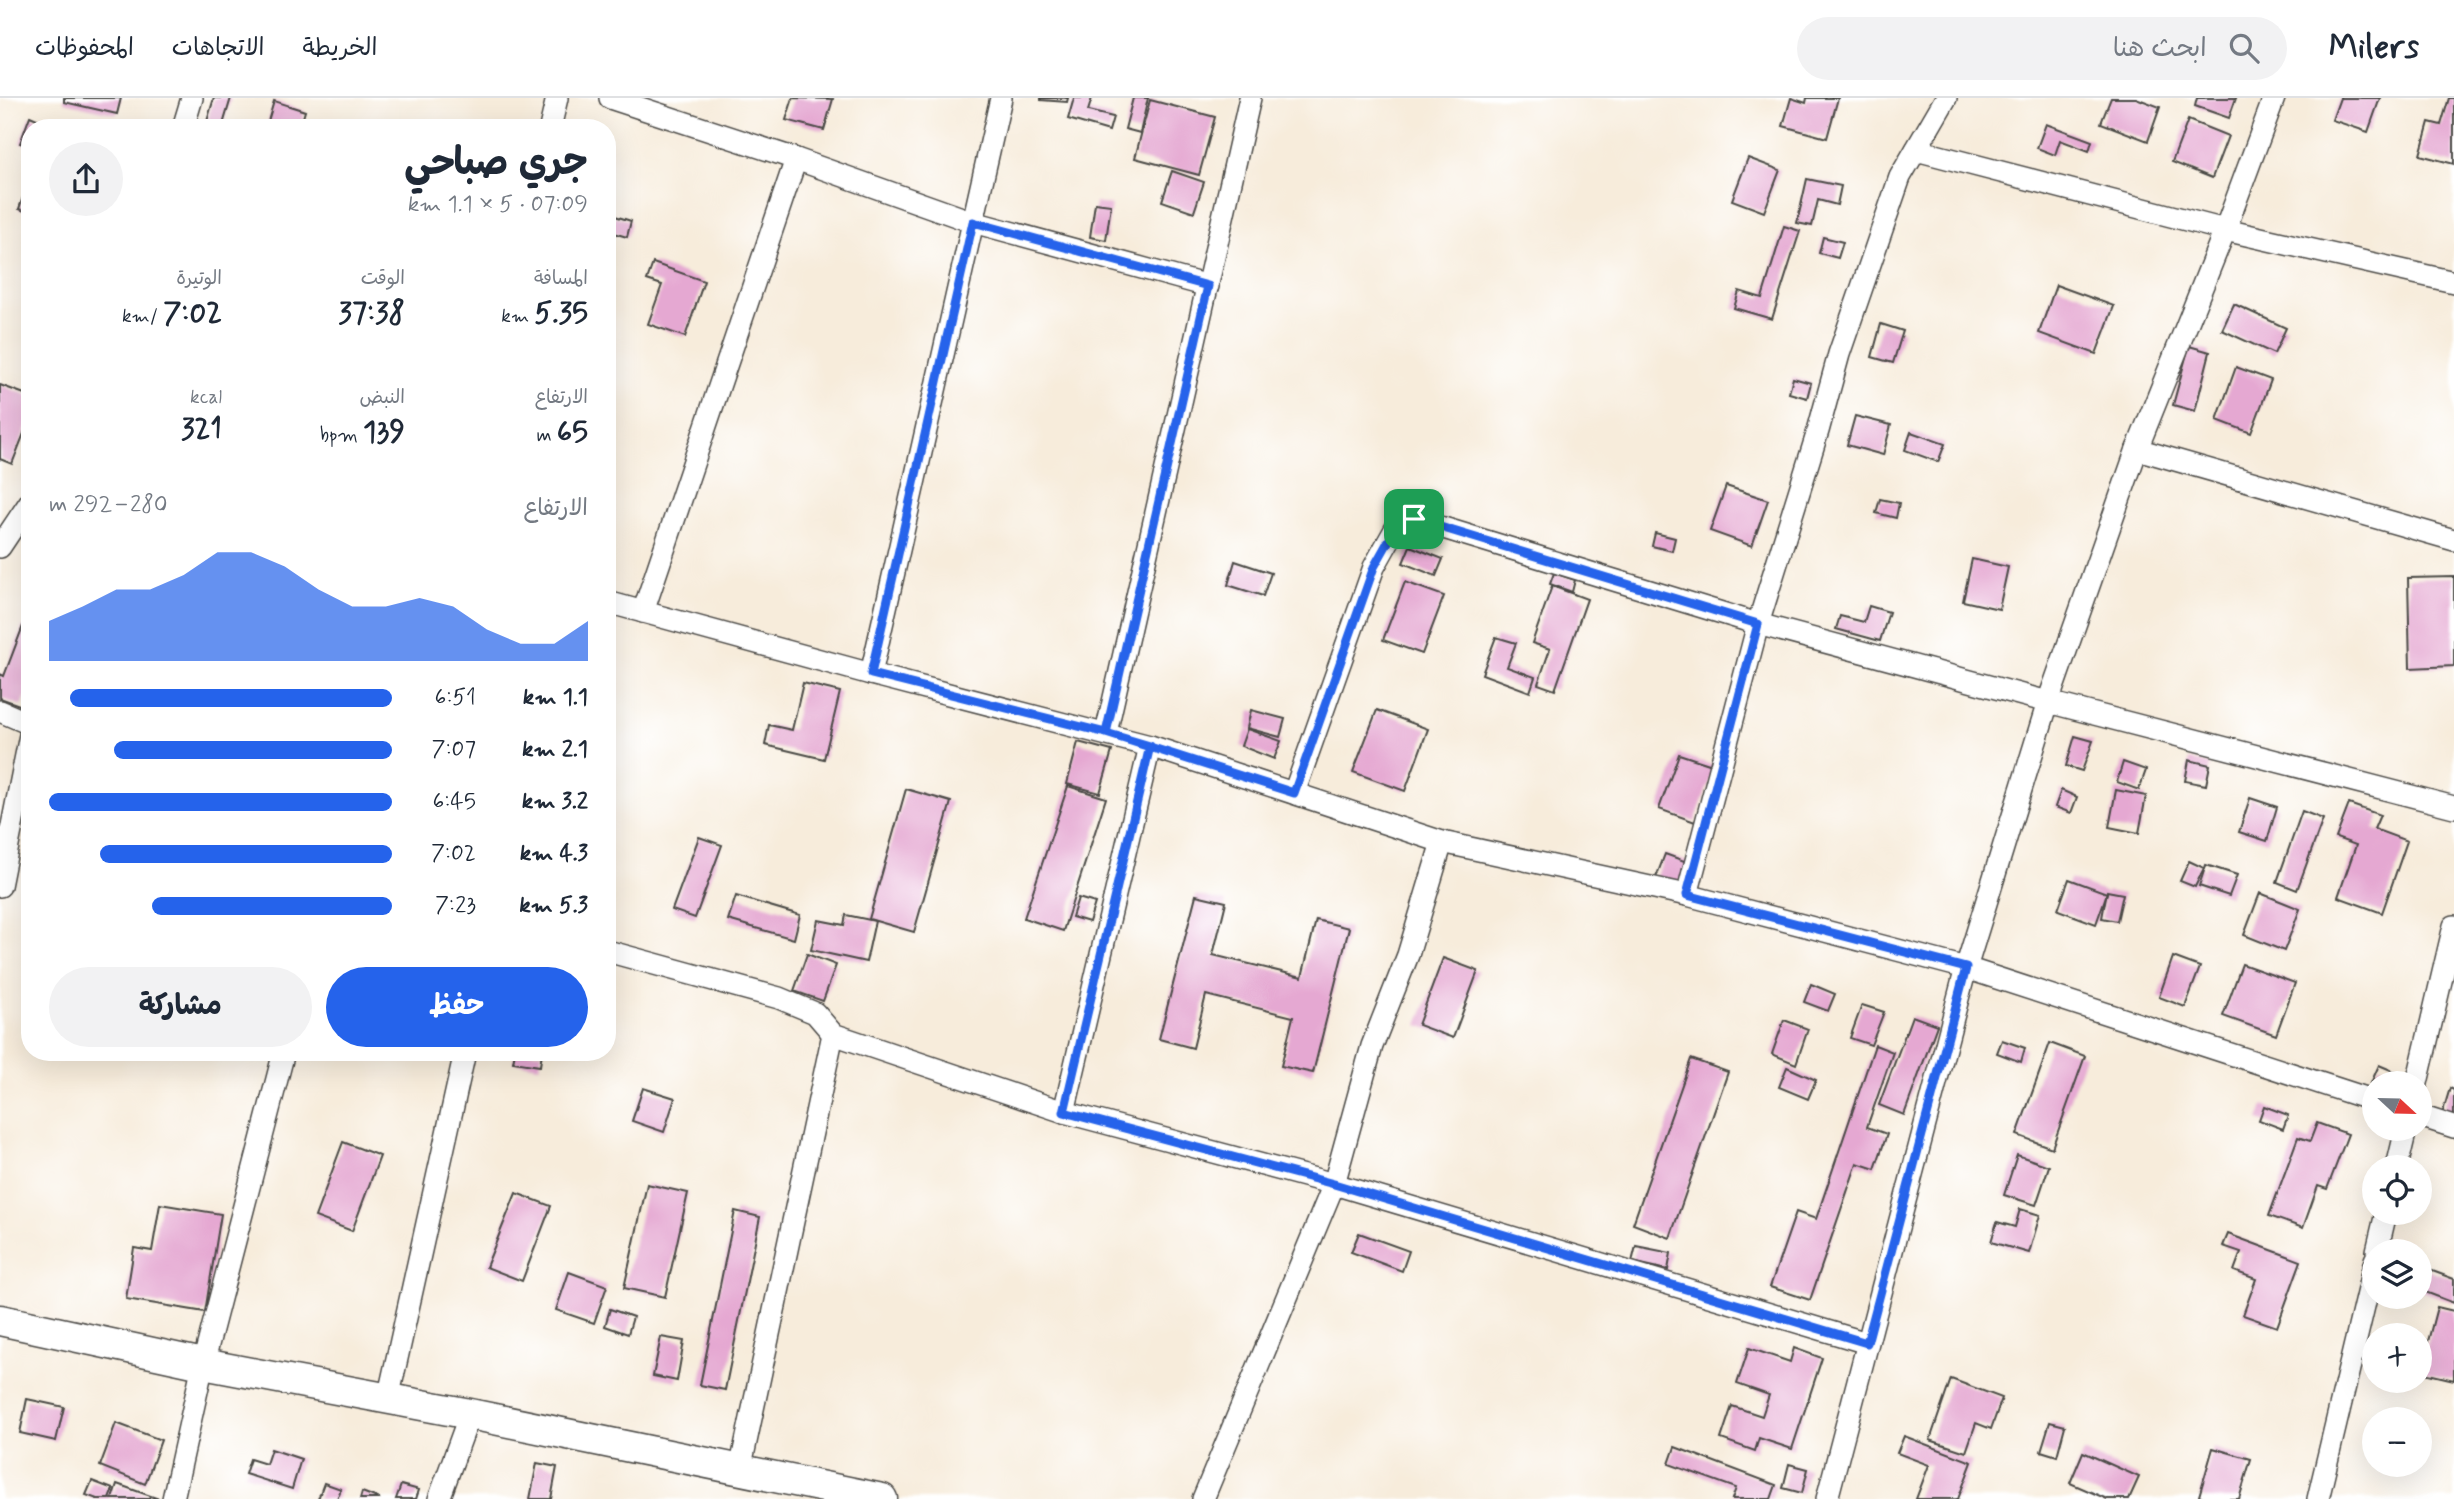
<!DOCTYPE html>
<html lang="ar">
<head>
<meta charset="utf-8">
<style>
	body { margin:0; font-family:Mynerve,"Playpen Sans Arabic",sans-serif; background:#f2f2f3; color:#1f2937; direction:rtl; height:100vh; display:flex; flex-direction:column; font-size:26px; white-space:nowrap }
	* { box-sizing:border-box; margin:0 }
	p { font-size:23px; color:#747a83 }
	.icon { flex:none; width:38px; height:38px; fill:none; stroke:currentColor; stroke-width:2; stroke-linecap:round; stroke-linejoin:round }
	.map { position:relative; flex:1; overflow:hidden; direction:ltr }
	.panel { position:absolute; left:21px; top:21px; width:595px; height:942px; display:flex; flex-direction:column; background:#fff; border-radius:28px; box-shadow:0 7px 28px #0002; direction:rtl }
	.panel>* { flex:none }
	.needle { width:46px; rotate:112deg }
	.tools { position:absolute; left:2362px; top:973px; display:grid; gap:14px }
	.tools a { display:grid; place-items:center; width:70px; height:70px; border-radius:50%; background:#fff; box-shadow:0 7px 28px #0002; font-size:35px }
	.pin { position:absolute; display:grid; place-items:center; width:60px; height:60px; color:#fff; margin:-30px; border-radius:14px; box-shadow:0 4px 10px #0006 }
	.round { display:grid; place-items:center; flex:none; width:74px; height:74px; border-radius:37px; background:#f2f2f3 }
	.head { display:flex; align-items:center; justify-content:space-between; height:119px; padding:0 28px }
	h1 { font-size:38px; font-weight:700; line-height:52px }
	.stats { display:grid; grid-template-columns:repeat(3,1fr); gap:10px; height:119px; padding:7px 28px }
	.stats div { display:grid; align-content:center }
	.stats b { font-size:30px; font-weight:700 }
	.stats small { font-size:19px; font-weight:400 }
	.stats p { font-size:19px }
	.chart { height:196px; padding:14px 28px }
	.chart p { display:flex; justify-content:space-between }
	.chart svg { width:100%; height:126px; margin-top:7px; fill:#2563eb; opacity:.7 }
	.action { display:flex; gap:14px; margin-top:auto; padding:14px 28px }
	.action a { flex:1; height:80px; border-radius:42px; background:#2563eb; color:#fff; font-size:28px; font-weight:700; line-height:80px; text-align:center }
	.action a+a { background:#f2f2f3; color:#1f2937 }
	ul { padding:0 28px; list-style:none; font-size:23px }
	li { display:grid; grid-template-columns:112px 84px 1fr; align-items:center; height:52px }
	li i { height:18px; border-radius:9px; background:#2563eb }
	header { display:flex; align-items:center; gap:42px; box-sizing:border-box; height:98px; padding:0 35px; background:#fff; border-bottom:2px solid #e0e1e3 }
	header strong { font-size:33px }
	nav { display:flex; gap:38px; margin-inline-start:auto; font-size:24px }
	.search { width:490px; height:63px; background:#f2f2f3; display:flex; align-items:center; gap:18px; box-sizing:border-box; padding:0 24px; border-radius:38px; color:#747a83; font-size:26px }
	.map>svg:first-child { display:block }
</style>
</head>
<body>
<header>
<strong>Milers</strong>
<div class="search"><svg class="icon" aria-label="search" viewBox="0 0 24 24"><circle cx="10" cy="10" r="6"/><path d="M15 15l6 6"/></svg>ابحث هنا</div>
<nav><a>الخريطة</a><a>الاتجاهات</a><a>المحفوظات</a></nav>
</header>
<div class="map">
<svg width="2454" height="1401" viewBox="0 0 2454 1401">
	<rect width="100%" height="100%" fill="#fff"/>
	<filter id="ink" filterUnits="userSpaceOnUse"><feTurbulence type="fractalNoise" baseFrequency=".0143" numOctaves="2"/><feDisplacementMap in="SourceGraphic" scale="14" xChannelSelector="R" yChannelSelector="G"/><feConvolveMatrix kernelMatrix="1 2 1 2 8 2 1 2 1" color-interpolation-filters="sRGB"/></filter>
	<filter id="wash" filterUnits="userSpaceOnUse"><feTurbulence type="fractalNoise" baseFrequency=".00686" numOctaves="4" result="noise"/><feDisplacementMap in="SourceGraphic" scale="28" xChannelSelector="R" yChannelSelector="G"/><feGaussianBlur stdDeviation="1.57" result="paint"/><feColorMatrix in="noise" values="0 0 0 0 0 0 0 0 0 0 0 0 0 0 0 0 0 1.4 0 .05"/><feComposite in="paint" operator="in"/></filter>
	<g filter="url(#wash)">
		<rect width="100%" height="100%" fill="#f7ecdb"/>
		<g id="blocks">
			<!-- building -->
			<g fill="#e5a8d2">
				<path d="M64,0H121L117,16L64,4Z"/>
				<path d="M214,0H231L222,30H205Z"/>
				<path d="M793,0L833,1L824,32L786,22Z"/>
				<path d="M1041,0H1068L1067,4L1041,2Z"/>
				<path d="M1074,0H1092L1088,13L1113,19L1109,33L1068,21Z"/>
				<path d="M1133,0H1148L1140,35L1125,31Z"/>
				<path d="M1791,0L1806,5L1807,0H1838L1827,40L1783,28Z"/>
				<path d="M2111,0H2136L2160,9L2148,43L2101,25Z"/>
				<path d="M2197,0H2236L2229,20L2195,8Z"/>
				<path d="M2340,0H2380L2368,34L2332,22Z"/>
				<path d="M2449,0H2454V66L2420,57L2429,24L2441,27Z"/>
				<path d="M1150,2L1215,19L1199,77L1135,60Z"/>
				<path d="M274,3L305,13L300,30H266Z"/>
				<path d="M30,18L44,24L42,30H30V48L20,45Z"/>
				<path d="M2188,22L2228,38L2212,80L2172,64Z"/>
				<path d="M2046,26L2092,43L2089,53L2060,42L2055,57L2037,50Z"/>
				<path d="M1748,60L1780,72L1764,114L1732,102Z"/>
				<path d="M1172,73L1204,84L1194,114L1162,103Z"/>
				<path d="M1807,81L1841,88L1837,107L1818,102L1812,128L1797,125Z"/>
				<path d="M24,96L30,98V115L19,111Z"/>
				<path d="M1095,105L1111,107L1106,142L1090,139Z"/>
				<path d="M615,118L631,123L627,139L610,134Z"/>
				<path d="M1784,128L1800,133L1772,221L1734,210L1739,193L1762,200Z"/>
				<path d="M1823,139L1843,144L1838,160L1819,155Z"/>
				<path d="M653,165L704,183L685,239L648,226L662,187L647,182Z"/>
				<path d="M2056,187L2114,208L2096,256L2039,235Z"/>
				<path d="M2234,206L2286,230L2274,256L2222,232Z"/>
				<path d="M1881,226L1903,233L1893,265L1872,259Z"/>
				<path d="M2189,248L2210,254L2195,313L2173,307Z"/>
				<path d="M2236,269L2271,282L2251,335L2217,322Z"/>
				<path d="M1793,280L1811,285L1807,300L1789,295Z"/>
				<path d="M0,287L30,298V320L12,366L0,361Z"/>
				<path d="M1855,318L1891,327L1883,357L1847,347Z"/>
				<path d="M1911,334L1945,346L1938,364L1905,352Z"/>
				<path d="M1726,388L1768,402L1752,448L1710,433Z"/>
				<path d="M1880,401L1899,405L1896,420L1876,415Z"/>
				<path d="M1655,435L1675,440L1672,453L1652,448Z"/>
				<path d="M1410,448L1443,461L1436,478L1403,465Z"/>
				<path d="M1972,461L2008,469L1999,511L1963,503Z"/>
				<path d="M1235,463L1271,475L1263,498L1228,487Z"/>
				<path d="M1554,475L1575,482L1572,494L1550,486Z"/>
				<path d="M2454,479V568L2410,570L2408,480Z"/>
				<path d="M1405,484L1444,498L1422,556L1383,542Z"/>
				<path d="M1552,488L1587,501L1555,592L1538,586L1550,551L1532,545Z"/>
				<path d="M1869,508L1889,514L1880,543L1836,531L1840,518L1864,524Z"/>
				<path d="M23,528L30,531V587L22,608L0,600V576L4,578Z"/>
				<path d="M1496,539L1516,545L1507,569L1535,579L1530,594L1482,576Z"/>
				<path d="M803,585L840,594L824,661L765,647L769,627L792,632Z"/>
				<path d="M1251,612L1285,621L1280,639L1247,630Z"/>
				<path d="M1377,612L1428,631L1405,693L1353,674Z"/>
				<path d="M1247,631L1281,643L1274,661L1241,648Z"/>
				<path d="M2075,638L2093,643L2082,673L2066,668Z"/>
				<path d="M1078,644L1112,653L1100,695L1067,686Z"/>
				<path d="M1679,656L1715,668L1695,724L1659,711Z"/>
				<path d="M2189,662L2210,667L2206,687L2185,683Z"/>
				<path d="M2123,664L2146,672L2139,692L2117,684Z"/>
				<path d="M1068,688L1106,700L1063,833L1024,820Z"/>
				<path d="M906,691L951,704L914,834L869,821Z"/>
				<path d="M2061,692L2077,699L2071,715L2055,709Z"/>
				<path d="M2116,692L2146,698L2139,735L2109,729Z"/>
				<path d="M2250,700L2277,709L2267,743L2239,734Z"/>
				<path d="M2349,706L2380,717L2374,731L2407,743L2382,815L2338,799L2356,747L2336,740Z"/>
				<path d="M2302,713L2323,721L2297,792L2277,784Z"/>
				<path d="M699,739L722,747L695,820L672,812Z"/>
				<path d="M1665,756L1690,765L1679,794L1654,785Z"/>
				<path d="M2189,763L2204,770L2195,789L2180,783Z"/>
				<path d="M2206,767L2237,777L2229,798L2199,788Z"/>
				<path d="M2069,781L2107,795L2096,826L2058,812Z"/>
				<path d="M2107,793L2123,796L2117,823L2102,820Z"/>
				<path d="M2260,795L2300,811L2284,853L2244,837Z"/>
				<path d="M1196,797L1226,804L1213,857L1302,879L1316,822L1349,830L1313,975L1281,968L1293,919L1206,897L1193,950L1159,941Z"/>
				<path d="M736,798L800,817L794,841L728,822Z"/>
				<path d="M1078,800L1095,805L1089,824L1072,819Z"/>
				<path d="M846,817L875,823L866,864L811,852L818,822L844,827Z"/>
				<path d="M807,856L836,867L823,903L794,893Z"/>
				<path d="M2173,859L2200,869L2185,909L2159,899Z"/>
				<path d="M1443,860L1478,873L1453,940L1418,927Z"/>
				<path d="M2242,866L2295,885L2276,937L2223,918Z"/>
				<path d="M1811,886L1835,896L1828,913L1804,904Z"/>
				<path d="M1862,907L1884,914L1871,947L1850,940Z"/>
				<path d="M1912,918L1937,927L1904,1017L1879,1007Z"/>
				<path d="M1784,922L1808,931L1796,966L1772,956Z"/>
				<path d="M2002,942L2025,950L2021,964L1997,955Z"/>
				<path d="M2050,945L2085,958L2052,1050L2017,1037Z"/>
				<path d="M1875,947L1893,954L1867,1029L1887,1036L1875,1071L1857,1065L1810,1202L1770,1189L1796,1114L1816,1121Z"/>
				<path d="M515,954H542L540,968L513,964Z"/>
				<path d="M1691,961L1728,974L1670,1140L1633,1126Z"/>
				<path d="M2379,967L2398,975L2393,985H2371Z"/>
				<path d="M1787,969L1816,982L1808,1001L1779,989Z"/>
				<path d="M643,990L675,1000L664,1034L632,1023Z"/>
				<path d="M2450,990L2454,992V1024L2441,1020Z"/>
				<path d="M2264,1008L2288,1017L2283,1031L2259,1022Z"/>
				<path d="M2317,1025L2348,1036L2327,1091L2318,1088L2303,1130L2269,1118L2298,1039L2310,1043Z"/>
				<path d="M343,1044L380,1058L352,1133L315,1119Z"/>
				<path d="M2017,1057L2049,1068L2036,1107L2004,1097Z"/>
				<path d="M647,1086L688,1095L665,1199L624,1190Z"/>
				<path d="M516,1095L551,1108L522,1183L486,1169Z"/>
				<path d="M160,1106L221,1116L205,1214L126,1201L134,1150L152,1153Z"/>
				<path d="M2020,1111L2040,1117L2029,1155L1991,1144L1997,1124L2015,1129Z"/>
				<path d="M735,1113L760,1119L725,1292L700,1287Z"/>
				<path d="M1359,1135L1409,1153L1402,1173L1351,1154Z"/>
				<path d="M2228,1136L2301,1163L2277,1229L2243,1217L2256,1181L2234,1173L2241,1154L2223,1148Z"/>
				<path d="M1636,1148L1671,1155L1668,1172L1632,1164Z"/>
				<path d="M2427,1171L2454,1181V1205L2420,1192Z"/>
				<path d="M569,1174L607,1188L594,1225L556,1212Z"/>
				<path d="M2437,1209L2454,1213V1282L2420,1274Z"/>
				<path d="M610,1211L633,1219L628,1236L605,1228Z"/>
				<path d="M661,1239L684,1243L677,1283L653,1278Z"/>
				<path d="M1749,1250L1790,1264L1794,1250L1822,1260L1792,1351L1759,1340L1755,1353L1721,1341L1732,1308L1762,1318L1769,1297L1737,1286Z"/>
				<path d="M1951,1281L2002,1300L1991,1331L1976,1325L1966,1354L1930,1342Z"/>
				<path d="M27,1301L64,1309L56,1343L20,1335Z"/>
				<path d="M2050,1324L2065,1328L2057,1358L2041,1353Z"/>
				<path d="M116,1325L161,1342L145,1386L100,1368Z"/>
				<path d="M1904,1338L1972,1364L1958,1401H1916L1929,1367L1897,1355Z"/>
				<path d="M1675,1349L1776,1387L1771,1401H1732L1736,1390L1669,1366Z"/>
				<path d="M2213,1350L2251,1361L2239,1401H2210L2199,1398Z"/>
				<path d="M271,1351L301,1361L292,1391L245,1376L250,1361L266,1366Z"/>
				<path d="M2083,1354L2139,1379L2129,1401H2107L2070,1385Z"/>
				<path d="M537,1365L557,1369L551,1401H530Z"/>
				<path d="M1789,1366L1808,1371L1802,1395L1783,1390Z"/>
				<path d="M92,1383L113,1391L109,1401H97L86,1397Z"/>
				<path d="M324,1385L341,1391L337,1401H318Z"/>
				<path d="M117,1386L159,1401H112Z"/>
				<path d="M401,1387L419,1392L416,1401H396Z"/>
				<path d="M362,1394L380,1401H360Z"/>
			</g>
		</g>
	</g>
	<g filter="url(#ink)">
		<use href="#blocks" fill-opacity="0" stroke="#4a4845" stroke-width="2"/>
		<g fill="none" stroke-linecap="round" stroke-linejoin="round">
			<!-- minor casing -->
			<g stroke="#4a4845" stroke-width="24">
				<g id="minor">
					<path d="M610,0L796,61L973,124L1208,188"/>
					<path d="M183,30L192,0"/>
					<path d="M550,30L557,0"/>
					<path d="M1916,52L2225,132L2454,184"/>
					<path d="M2137,351L2454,442"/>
					<path d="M0,449L30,404"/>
					<path d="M607,504L871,576L1150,648L1442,744L1687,797L1966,870L2375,1003"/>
					<path d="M643,514L796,61"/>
					<path d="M871,576L1001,0"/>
					<path d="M0,613L30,626"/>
					<path d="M1106,635L1250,0"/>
					<path d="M1294,695L1374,469L1397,428L1414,421L1758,526L2048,604L2454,709"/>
					<path d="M0,788L30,637"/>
					<path d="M1687,797L1758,526L1818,333L1839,256L1900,79L1946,0"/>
					<path d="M607,853L779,900L815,915L833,936L1064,1014L1334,1086L1867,1245"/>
					<path d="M2417,985L2454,828"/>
					<path d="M1064,1014L1150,648"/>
					<path d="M2420,1018L2454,1029"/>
					<path d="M2397,1069L2406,1031"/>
					<path d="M2377,1153L2386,1115"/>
					<path d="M388,1301L465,954"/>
					<path d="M740,1372L833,936"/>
					<path d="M173,1401L203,1266L284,954"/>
					<path d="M439,1401L470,1316"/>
					<path d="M1203,1401L1334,1086L1372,948L1408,857L1442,744"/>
					<path d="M1827,1401L1966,870L2048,604L2137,351L2225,132L2274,0"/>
					<path d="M2318,1401L2375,1162"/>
				</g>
			</g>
			<!-- secondary casing -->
			<g stroke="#4a4845" stroke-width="33">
				<path id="secondary" d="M0,1222L203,1266L470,1316L882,1401"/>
			</g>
			<!-- minor -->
			<use href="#minor" stroke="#fff" stroke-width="21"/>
			<!-- secondary -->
			<use href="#secondary" stroke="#fff" stroke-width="30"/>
		</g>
	</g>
	<g fill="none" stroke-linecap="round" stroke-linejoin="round" filter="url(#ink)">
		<!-- route casing -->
		<g stroke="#fff" stroke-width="14">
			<path id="route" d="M1414,421L1397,428L1374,469L1294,695L1106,635L871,576L973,124L1208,188L1106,635L1150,648L1064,1014L1334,1086L1867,1245L1966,870L1687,797L1758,526L1414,421"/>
		</g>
		<!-- route -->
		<use href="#route" stroke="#2563eb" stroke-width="9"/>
	</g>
</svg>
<div class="tools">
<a><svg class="needle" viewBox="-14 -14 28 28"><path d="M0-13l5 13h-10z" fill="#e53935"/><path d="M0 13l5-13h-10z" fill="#747a83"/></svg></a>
<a><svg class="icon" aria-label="locate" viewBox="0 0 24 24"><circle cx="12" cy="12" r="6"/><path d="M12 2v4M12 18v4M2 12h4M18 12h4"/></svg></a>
<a><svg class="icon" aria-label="layers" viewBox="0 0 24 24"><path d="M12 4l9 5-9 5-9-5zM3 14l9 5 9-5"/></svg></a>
<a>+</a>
<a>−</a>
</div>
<div class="pin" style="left:1414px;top:421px;background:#1e9e55"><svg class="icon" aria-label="arrive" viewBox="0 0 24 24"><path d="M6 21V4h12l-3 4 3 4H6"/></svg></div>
<section class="panel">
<div class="head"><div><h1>جري صباحي</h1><p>07:09 · 5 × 1.1 km</p></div><a class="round"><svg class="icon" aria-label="share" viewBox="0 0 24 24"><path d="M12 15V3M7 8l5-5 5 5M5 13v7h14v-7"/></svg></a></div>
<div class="stats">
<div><p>المسافة</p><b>5.35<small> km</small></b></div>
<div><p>الوقت</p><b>37:38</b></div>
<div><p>الوتيرة</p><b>7:02<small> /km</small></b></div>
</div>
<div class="stats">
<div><p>الارتفاع</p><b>65<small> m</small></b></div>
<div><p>النبض</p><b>139<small> bpm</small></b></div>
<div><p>kcal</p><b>321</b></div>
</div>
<div class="chart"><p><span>الارتفاع</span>280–292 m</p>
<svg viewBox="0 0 160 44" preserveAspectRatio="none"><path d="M0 44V30L10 25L20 19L30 19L40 14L50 6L60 6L70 11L80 19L90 25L100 25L110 22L120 25L130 33L140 38L150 38L160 30V44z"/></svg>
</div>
<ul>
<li><b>1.1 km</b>6:51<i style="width:94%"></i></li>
<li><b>2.1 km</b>7:07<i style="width:81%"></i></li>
<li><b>3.2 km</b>6:45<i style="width:100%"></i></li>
<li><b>4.3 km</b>7:02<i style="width:85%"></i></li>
<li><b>5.3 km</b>7:23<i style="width:70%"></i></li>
</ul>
<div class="action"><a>حفظ</a><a>مشاركة</a></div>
</section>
</div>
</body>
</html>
